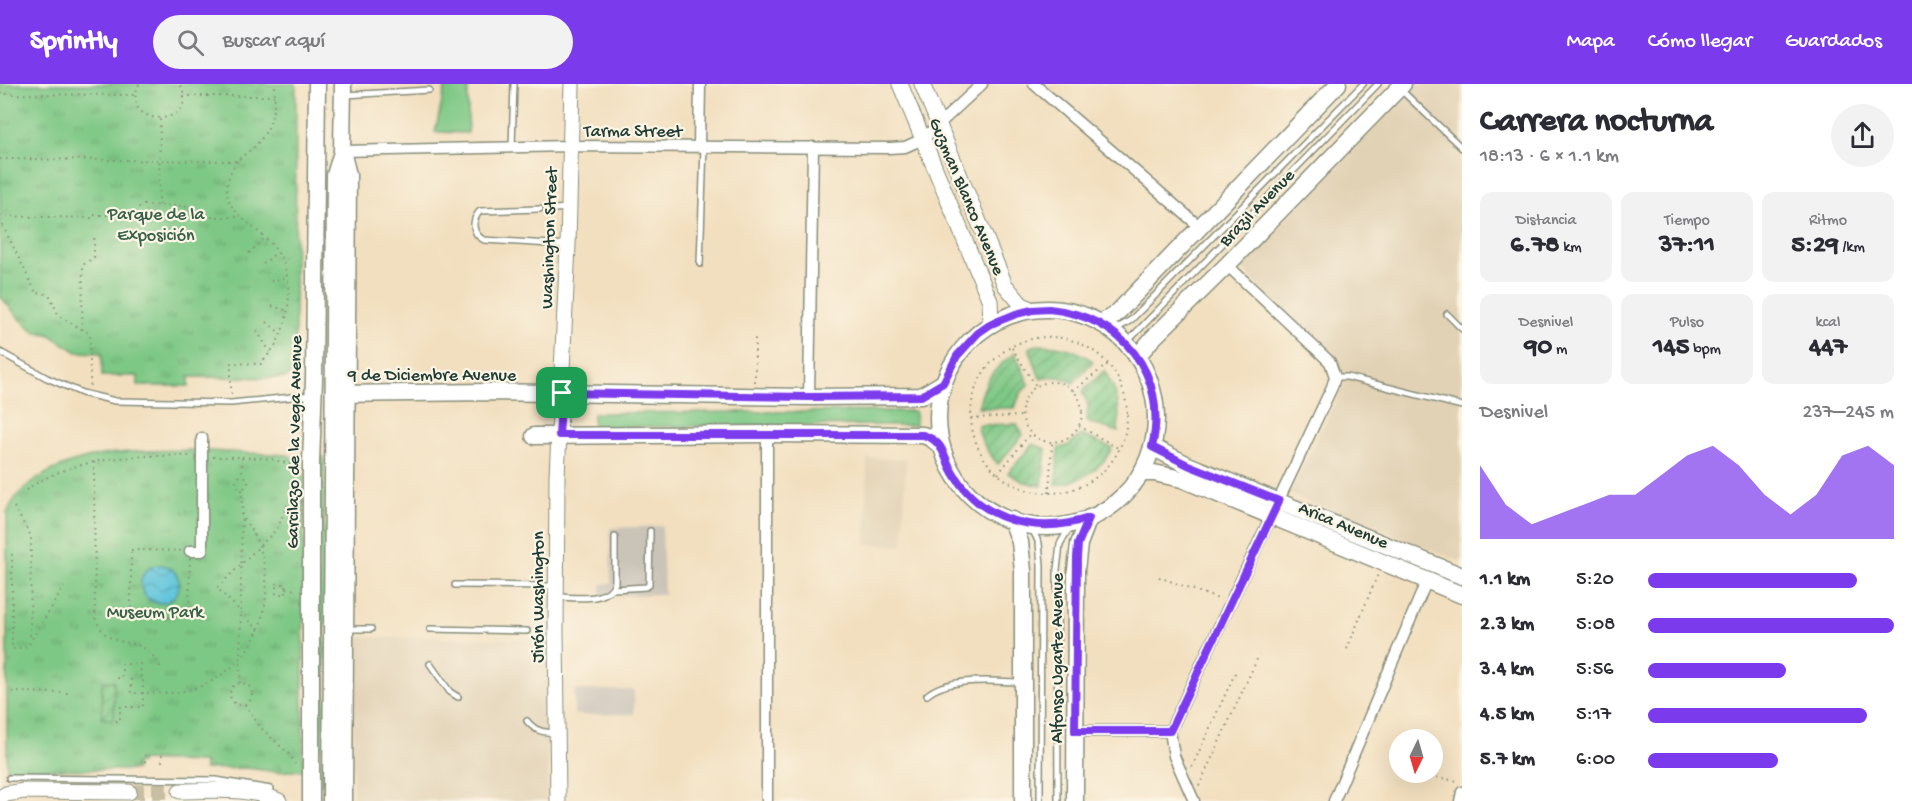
<!DOCTYPE html>
<html lang="es">
<head>
<meta charset="utf-8">
<style>
	body { margin:0; font-family:"Gochi Hand",sans-serif; background:#f2f2f3; color:#2b2b33; height:100vh; display:flex; flex-direction:column; font-size:22px; white-space:nowrap }
	* { box-sizing:border-box; margin:0 }
	p { font-size:20px; color:#7c7c81 }
	.icon { flex:none; width:33px; height:33px; fill:none; stroke:currentColor; stroke-width:2; stroke-linecap:round; stroke-linejoin:round }
	.map { position:relative; flex:1; overflow:hidden }
	.side { display:flex; flex-direction:column; background:#fff; width:450px }
	.side>* { flex:none }
	.needle { width:39px; rotate:185deg }
	.controls { position:absolute; left:1389px; top:645px; display:grid; gap:12px }
	.controls a { display:grid; place-items:center; width:54px; height:54px; border-radius:50%; background:#fff; box-shadow:0 6px 24px #0002; font-size:30px }
	.pin { position:absolute; display:grid; place-items:center; width:51px; height:51px; color:#fff; margin:-26px; border-radius:12px; box-shadow:0 3px 9px #0006 }
	.round { display:grid; place-items:center; flex:none; width:63px; height:63px; border-radius:32px; background:#f2f2f3 }
	.summary { display:flex; align-items:center; justify-content:space-between; height:102px; padding:0 18px }
	h1 { font-size:33px; font-weight:700; line-height:45px }
	.metrics { display:grid; grid-template-columns:repeat(3,1fr); gap:9px; height:102px; padding:6px 18px }
	.metrics div { display:grid; align-content:center; border-radius:12px; background:#f2f2f3; text-align:center }
	.metrics b { font-size:26px; font-weight:700 }
	.metrics small { font-size:16px; font-weight:400 }
	.metrics p { font-size:16px }
	.chart { height:168px; padding:12px 18px }
	.chart p { display:flex; justify-content:space-between }
	.chart svg { width:100%; height:108px; margin-top:6px; fill:#7c3aed; opacity:.7 }
	ul { padding:0 18px; list-style:none; font-size:20px }
	li { display:grid; grid-template-columns:96px 72px 1fr; align-items:center; height:45px }
	li i { height:15px; border-radius:8px; background:#7c3aed }
	header { display:flex; align-items:center; gap:36px; box-sizing:border-box; height:84px; padding:0 30px; background:#7c3aed; color:#fff }
	header strong { font-size:28px }
	nav { display:flex; gap:33px; margin-inline-start:auto; font-size:21px }
	.search { width:420px; height:54px; background:#f2f2f3; display:flex; align-items:center; gap:15px; box-sizing:border-box; padding:0 21px; border-radius:33px; color:#7c7c81; font-size:22px }
	main { display:flex; flex:1; min-height:0 }
	.map>svg:first-child { display:block }
</style>
</head>
<body>
<header>
<strong>Sprintly</strong>
<div class="search"><svg class="icon" aria-label="search" viewBox="0 0 24 24"><circle cx="10" cy="10" r="6"/><path d="M15 15l6 6"/></svg>Buscar aquí</div>
<nav><a>Mapa</a><a>Cómo llegar</a><a>Guardados</a></nav>
</header>
<main>
<div class="map">
<svg width="1462" height="717" viewBox="0 0 1462 717">
	<defs>
		<pattern id="park-tufts" width="24" height="20" patternUnits="userSpaceOnUse" patternTransform="scale(1.5)"><rect width="24" height="20" fill="#7ec885"/><path d="M3 7l-1-3M5 7V3M7 7l1-3M15 17l-1-3M17 17v-4M19 17l1-3" fill="none" stroke="#67a46e"/></pattern>
		<pattern id="garden-furrows" width="10" height="10" patternUnits="userSpaceOnUse" patternTransform="scale(1.5)"><rect width="10" height="10" fill="#7ec885"/><path d="M-1 1l2-2M0 10L10 0M9 11l2-2" fill="none" stroke="#67a46e"/></pattern>
		<pattern id="water-waves" width="16" height="10" patternUnits="userSpaceOnUse" patternTransform="scale(1.5)"><rect width="16" height="10" fill="#5fc5dc"/><path d="M0 5q4-4 8 0t8 0" fill="none" stroke="#4ea1b3"/></pattern>
	</defs>
	<rect width="100%" height="100%" fill="#fcf5e5"/>
	<filter id="ink" filterUnits="userSpaceOnUse"><feTurbulence type="fractalNoise" baseFrequency=".0167" numOctaves="2"/><feDisplacementMap in="SourceGraphic" scale="12" xChannelSelector="R" yChannelSelector="G"/><feConvolveMatrix kernelMatrix="1 2 1 2 8 2 1 2 1" color-interpolation-filters="sRGB"/></filter>
	<filter id="wash" filterUnits="userSpaceOnUse"><feTurbulence type="fractalNoise" baseFrequency=".008" numOctaves="4" result="noise"/><feDisplacementMap in="SourceGraphic" scale="24" xChannelSelector="R" yChannelSelector="G"/><feGaussianBlur stdDeviation="1.35" result="paint"/><feColorMatrix in="noise" values="0 0 0 0 0 0 0 0 0 0 0 0 0 0 0 0 0 1.4 0 .05"/><feComposite in="paint" operator="in"/></filter>
	<g filter="url(#wash)">
		<rect width="100%" height="100%" fill="#f2dfbf"/>
		<!-- built -->
		<g fill="#e2d2b5">
			<path d="M1417,0H1462V478L1289,410L1345,298L1240,182Z"/>
			<path d="M867,374L906,375L903,462L866,460Z"/>
			<path d="M354,553L549,555L548,717H353Z"/>
		</g>
		<!-- industrial -->
		<g fill="#cac3b8">
			<path d="M662,442L664,510L601,512V500H611L610,444Z"/>
			<path d="M574,606H634V630L574,631Z"/>
		</g>
		<!-- grass -->
		<g fill="#7ec885" stroke="#4e825c" stroke-width="1.5">
			<path d="M446,0H468V49L435,48Z"/>
			<path d="M915,327L916,341L593,343V329Z"/>
			<path d="M318,373H324L326,700H321Z"/>
		</g>
		<!-- park -->
		<g fill="url(#park-tufts)" stroke="#4e825c" stroke-width="1.5">
			<path d="M0,0H296L295,287L286,294L189,293V302H138V292H102V269L77,268L49,250L36,249L18,233L0,212Z"/>
			<path d="M191,366L288,371L299,378L304,389L303,686L276,688L248,684L204,685V678L140,676V679H136V686L7,685V429C12,416 19,408 30,400C76,365 135,367 191,366Z"/>
		</g>
		<!-- garden -->
		<g fill="url(#garden-furrows)" stroke="#4e825c" stroke-width="1.5">
			<path d="M1037,261C1059,261 1075,264 1093,277L1073,299C1062,293 1053,291 1040,294L1029,264Z"/>
			<path d="M1015,269L1029,300L1020,310L1015,324H978C985,295 991,287 1015,269Z"/>
			<path d="M1104,287C1119,309 1120,322 1118,348L1087,338L1088,320L1082,308Z"/>
			<path d="M1017,340L1023,351L998,380C988,369 979,356 978,341Z"/>
			<path d="M1081,351L1112,364C1102,386 1078,398 1056,401L1058,365L1069,361Z"/>
			<path d="M1033,360L1046,365L1042,402L1024,398L1008,389Z"/>
			<rect x="102" y="597" width="12" height="38"/>
		</g>
		<!-- water -->
		<circle fill="url(#water-waves)" stroke="#3f8188" stroke-width="1.5" cx="160" cy="500" r="19"/>
	</g>
	<g filter="url(#ink)">
		<g fill="none" stroke-linecap="round" stroke-linejoin="round">
			<!-- secondary-tunnel -->
			<path stroke="#c8bfa3" stroke-width="15" stroke-dasharray="15 8" stroke-linecap="butt" d="M129,708L180,707"/>
			<!-- lane casing -->
			<g stroke="#888e7a" stroke-width="8">
				<g id="lane">
					<path d="M1400,5L1462,64"/>
					<path d="M345,11L429,6"/>
					<path d="M512,63L514,0"/>
					<path d="M540,125L480,127C471,137 472,150 484,156L567,161"/>
					<path d="M555,125L568,124"/>
					<path d="M700,180L704,62"/>
					<path d="M1447,230L1462,245"/>
					<path d="M1113,247L1131,236L1363,0"/>
					<path d="M1126,259L1378,0"/>
					<path d="M0,268L47,294L82,309L115,317L231,319L312,311"/>
					<path d="M1335,293H1347L1462,322"/>
					<path d="M1030,441L1039,459L1041,481L1040,717"/>
					<path d="M455,501L555,502"/>
					<path d="M613,505L646,503L649,501L650,447"/>
					<path d="M558,513C576,513 607,519 615,499V453"/>
					<path d="M347,545H371"/>
					<path d="M430,545L527,547"/>
					<path d="M430,580L450,608L458,613"/>
					<path d="M927,611C949,593 992,597 1019,598"/>
					<path d="M527,637C536,648 543,648 557,649"/>
					<path d="M9,694L216,696L271,705"/>
					<path d="M1058,717L1057,486L1060,460L1072,439"/>
				</g>
			</g>
			<!-- street casing -->
			<g stroke="#888e7a" stroke-width="13">
				<g id="street">
					<path d="M1034,0L1200,143"/>
					<path d="M699,62L700,0"/>
					<path d="M342,67L570,62L889,64L905,63L923,55L982,0"/>
					<path d="M809,313L813,63"/>
					<path d="M767,350V717"/>
					<path d="M190,467H202V354"/>
					<path d="M1075,647H1170"/>
					<path d="M1194,717L1174,672L1170,647L1332,303L1335,293L1330,278L1227,181"/>
					<path d="M1334,717L1427,496"/>
					<path d="M1460,717L1462,708"/>
				</g>
			</g>
			<!-- secondary casing -->
			<g stroke="#888e7a" stroke-width="17">
				<g id="secondary">
					<path d="M900,0L990,217L991,240"/>
					<path d="M922,0L1005,201L1021,220L1032,226"/>
					<path d="M180,707C214,707 247,702 279,717"/>
					<path d="M0,714L6,710L24,707L129,708"/>
					<path d="M558,717L556,547L557,392L568,161L572,0"/>
				</g>
			</g>
			<!-- primary casing -->
			<g stroke="#888e7a" stroke-width="19">
				<g id="primary">
					<path d="M343,0L342,67L348,91L344,717"/>
					<circle cx="1047" cy="334" r="109"/>
					<path d="M1100,239L1114,232L1338,0"/>
					<path d="M1137,273L1152,255L1227,181L1403,0"/>
					<path d="M335,310L488,308L809,313L921,312L943,299"/>
					<path d="M534,352L767,350L923,351L931,354L942,363"/>
					<path d="M1152,363L1188,381L1462,492"/>
					<path d="M1141,389H1154L1182,395L1462,511"/>
					<path d="M1012,436L1020,458L1023,487V717"/>
					<path d="M311,717V380L314,295L317,0"/>
					<path d="M331,717L335,91L342,68"/>
					<path d="M1075,717L1076,486L1079,460L1089,434"/>
				</g>
			</g>
			<!-- path -->
			<g stroke="#888e7a" stroke-width="2" stroke-dasharray="1.5 4.5" stroke-linecap="butt">
				<path d="M139,0C117,46 203,44 180,0"/>
				<path d="M0,10L136,11"/>
				<path d="M183,12H274"/>
				<path d="M0,75L237,77C243,71 250,67 255,62C273,44 275,24 275,0"/>
				<path d="M159,121L160,35"/>
				<path d="M94,131H133L141,121L185,122L198,133H240"/>
				<path d="M0,132L94,134"/>
				<path d="M0,136L36,209L49,210L59,232L87,248L90,253V303"/>
				<path d="M249,169L264,154"/>
				<path d="M263,180L277,168"/>
				<path d="M271,197L287,193"/>
				<path d="M272,222L288,227"/>
				<path d="M267,238L281,250"/>
				<path d="M82,246L83,181L94,173V151"/>
				<path d="M257,247L270,268"/>
				<circle cx="1049" cy="331" r="78"/>
				<path d="M1012,264L1036,302"/>
				<circle cx="1052" cy="328" r="30"/>
				<path d="M755,298V250"/>
				<path d="M1073,307L1108,280"/>
				<path d="M231,310V279L261,280C266,273 273,266 277,258C291,233 294,193 278,169C256,135 205,127 237,77"/>
				<path d="M971,334L1021,332"/>
				<path d="M1079,342L1120,365"/>
				<path d="M213,373H242V392"/>
				<path d="M242,373L271,375L290,380L297,388"/>
				<path d="M94,378L95,533C110,574 141,543 160,583"/>
				<path d="M998,390L1030,350"/>
				<circle cx="242" cy="398" r="6"/>
				<path d="M26,406C74,372 135,371 192,372"/>
				<path d="M1049,409L1052,359"/>
				<path d="M14,423L31,452L30,556"/>
				<path d="M131,466L190,467L189,533H131Z"/>
				<path d="M12,470V565L27,563L64,503"/>
				<path d="M1159,493L1221,516"/>
				<rect x="276" y="500" width="10" height="10"/>
				<path d="M286,505L298,506"/>
				<path d="M259,546L217,504L275,447C284,435 284,418 298,409"/>
				<path d="M1347,565L1378,490"/>
				<path d="M131,595V609C152,609 174,611 195,604C255,584 280,520 259,462C255,451 247,440 241,430"/>
				<path d="M240,599L242,404"/>
				<circle cx="241" cy="610" r="11"/>
				<path d="M12,608L68,609"/>
				<path d="M245,620L260,643L291,672L295,680"/>
				<path d="M116,637H120V623H143V595L141,593L140,580H122V594H117"/>
				<path d="M145,678V666"/>
				<path d="M162,678V667"/>
				<path d="M1192,683L1236,587"/>
				<path d="M1425,691L1457,697"/>
				<path d="M1199,702L1259,571"/>
			</g>
			<!-- lane -->
			<use href="#lane" stroke="#fff" stroke-width="5"/>
			<!-- street -->
			<use href="#street" stroke="#fff" stroke-width="10"/>
			<!-- secondary -->
			<use href="#secondary" stroke="#fff" stroke-width="15"/>
			<!-- primary -->
			<use href="#primary" stroke="#fff" stroke-width="16"/>
		</g>
	</g>
	<g fill="none" stroke-linecap="round" stroke-linejoin="round" filter="url(#ink)">
		<!-- route casing -->
		<g stroke="#fff" stroke-width="12">
			<path id="route" d="M1049,225C1122,232 1169,290 1152,363L1188,381L1279,417L1170,647H1075L1077,474L1078,460L1089,434C1037,451 982,438 953,389C943,372 944,357 923,351H559L562,309L808,313L921,312L943,299L957,272L978,249L991,240L1016,230L1032,226Z"/>
		</g>
		<!-- route -->
		<use href="#route" stroke="#7c3aed" stroke-width="8"/>
	</g>
	<g text-anchor="middle" stroke-width="4.5" stroke-linejoin="round" paint-order="stroke">
		<!-- street labels -->
		<g font-size="18" fill="#1f3d34" stroke="#fcf5e5">
			<text x="633" y="52">Tarma Street</text>
			<text transform="translate(968 112) rotate(67)" y="6">Guzman Blanco Avenue</text>
			<text transform="translate(1256 123) rotate(-46)" y="6">Brazil Avenue</text>
			<text transform="translate(548 154) rotate(-88)" y="6">Washington Street</text>
			<text x="432" y="296">9 de Diciembre Avenue</text>
			<text transform="translate(293 358) rotate(-89)" y="6">Garcilazo de la Vega Avenue</text>
			<text transform="translate(1344 440) rotate(23)" y="6">Arica Avenue</text>
			<text transform="translate(537 513) rotate(-90)" y="6">Jirón Washington</text>
			<text transform="translate(1056 574) rotate(-90)" y="6">Alfonso Ugarte Avenue</text>
		</g>
		<!-- park labels -->
		<g font-size="18" fill="#376048" stroke="#fcf5e5">
			<text x="156" y="135">Parque de la<tspan x="156" dy="21">Exposición</tspan></text>
			<text x="155" y="533">Museum Park</text>
		</g>
	</g>
</svg>
<div class="controls">
<a><svg class="needle" viewBox="-14 -14 28 28"><path d="M0-13l5 13h-10z" fill="#e53935"/><path d="M0 13l5-13h-10z" fill="#7c7c81"/></svg></a>
</div>
<div class="pin" style="left:562px;top:309px;background:#1e9e55"><svg class="icon" aria-label="arrive" viewBox="0 0 24 24"><path d="M6 21V4h12l-3 4 3 4H6"/></svg></div>
</div>
<section class="side">
<div class="summary"><div><h1>Carrera nocturna</h1><p>18:13 · 6 × 1.1 km</p></div><a class="round"><svg class="icon" aria-label="share" viewBox="0 0 24 24"><path d="M12 15V3M7 8l5-5 5 5M5 13v7h14v-7"/></svg></a></div>
<div class="metrics">
<div><p>Distancia</p><b>6.78<small> km</small></b></div>
<div><p>Tiempo</p><b>37:11</b></div>
<div><p>Ritmo</p><b>5:29<small> /km</small></b></div>
</div>
<div class="metrics">
<div><p>Desnivel</p><b>90<small> m</small></b></div>
<div><p>Pulso</p><b>145<small> bpm</small></b></div>
<div><p>kcal</p><b>447</b></div>
</div>
<div class="chart"><p><span>Desnivel</span>237–245 m</p>
<svg viewBox="0 0 160 44" preserveAspectRatio="none"><path d="M0 44V14L10 30L20 38L30 34L40 30L50 26L60 26L70 18L80 10L90 6L100 14L110 26L120 34L130 26L140 10L150 6L160 14V44z"/></svg>
</div>
<ul>
<li><b>1.1 km</b>5:20<i style="width:85%"></i></li>
<li><b>2.3 km</b>5:08<i style="width:100%"></i></li>
<li><b>3.4 km</b>5:56<i style="width:56%"></i></li>
<li><b>4.5 km</b>5:17<i style="width:89%"></i></li>
<li><b>5.7 km</b>6:00<i style="width:53%"></i></li>
</ul>
</section>
</main>
</body>
</html>
